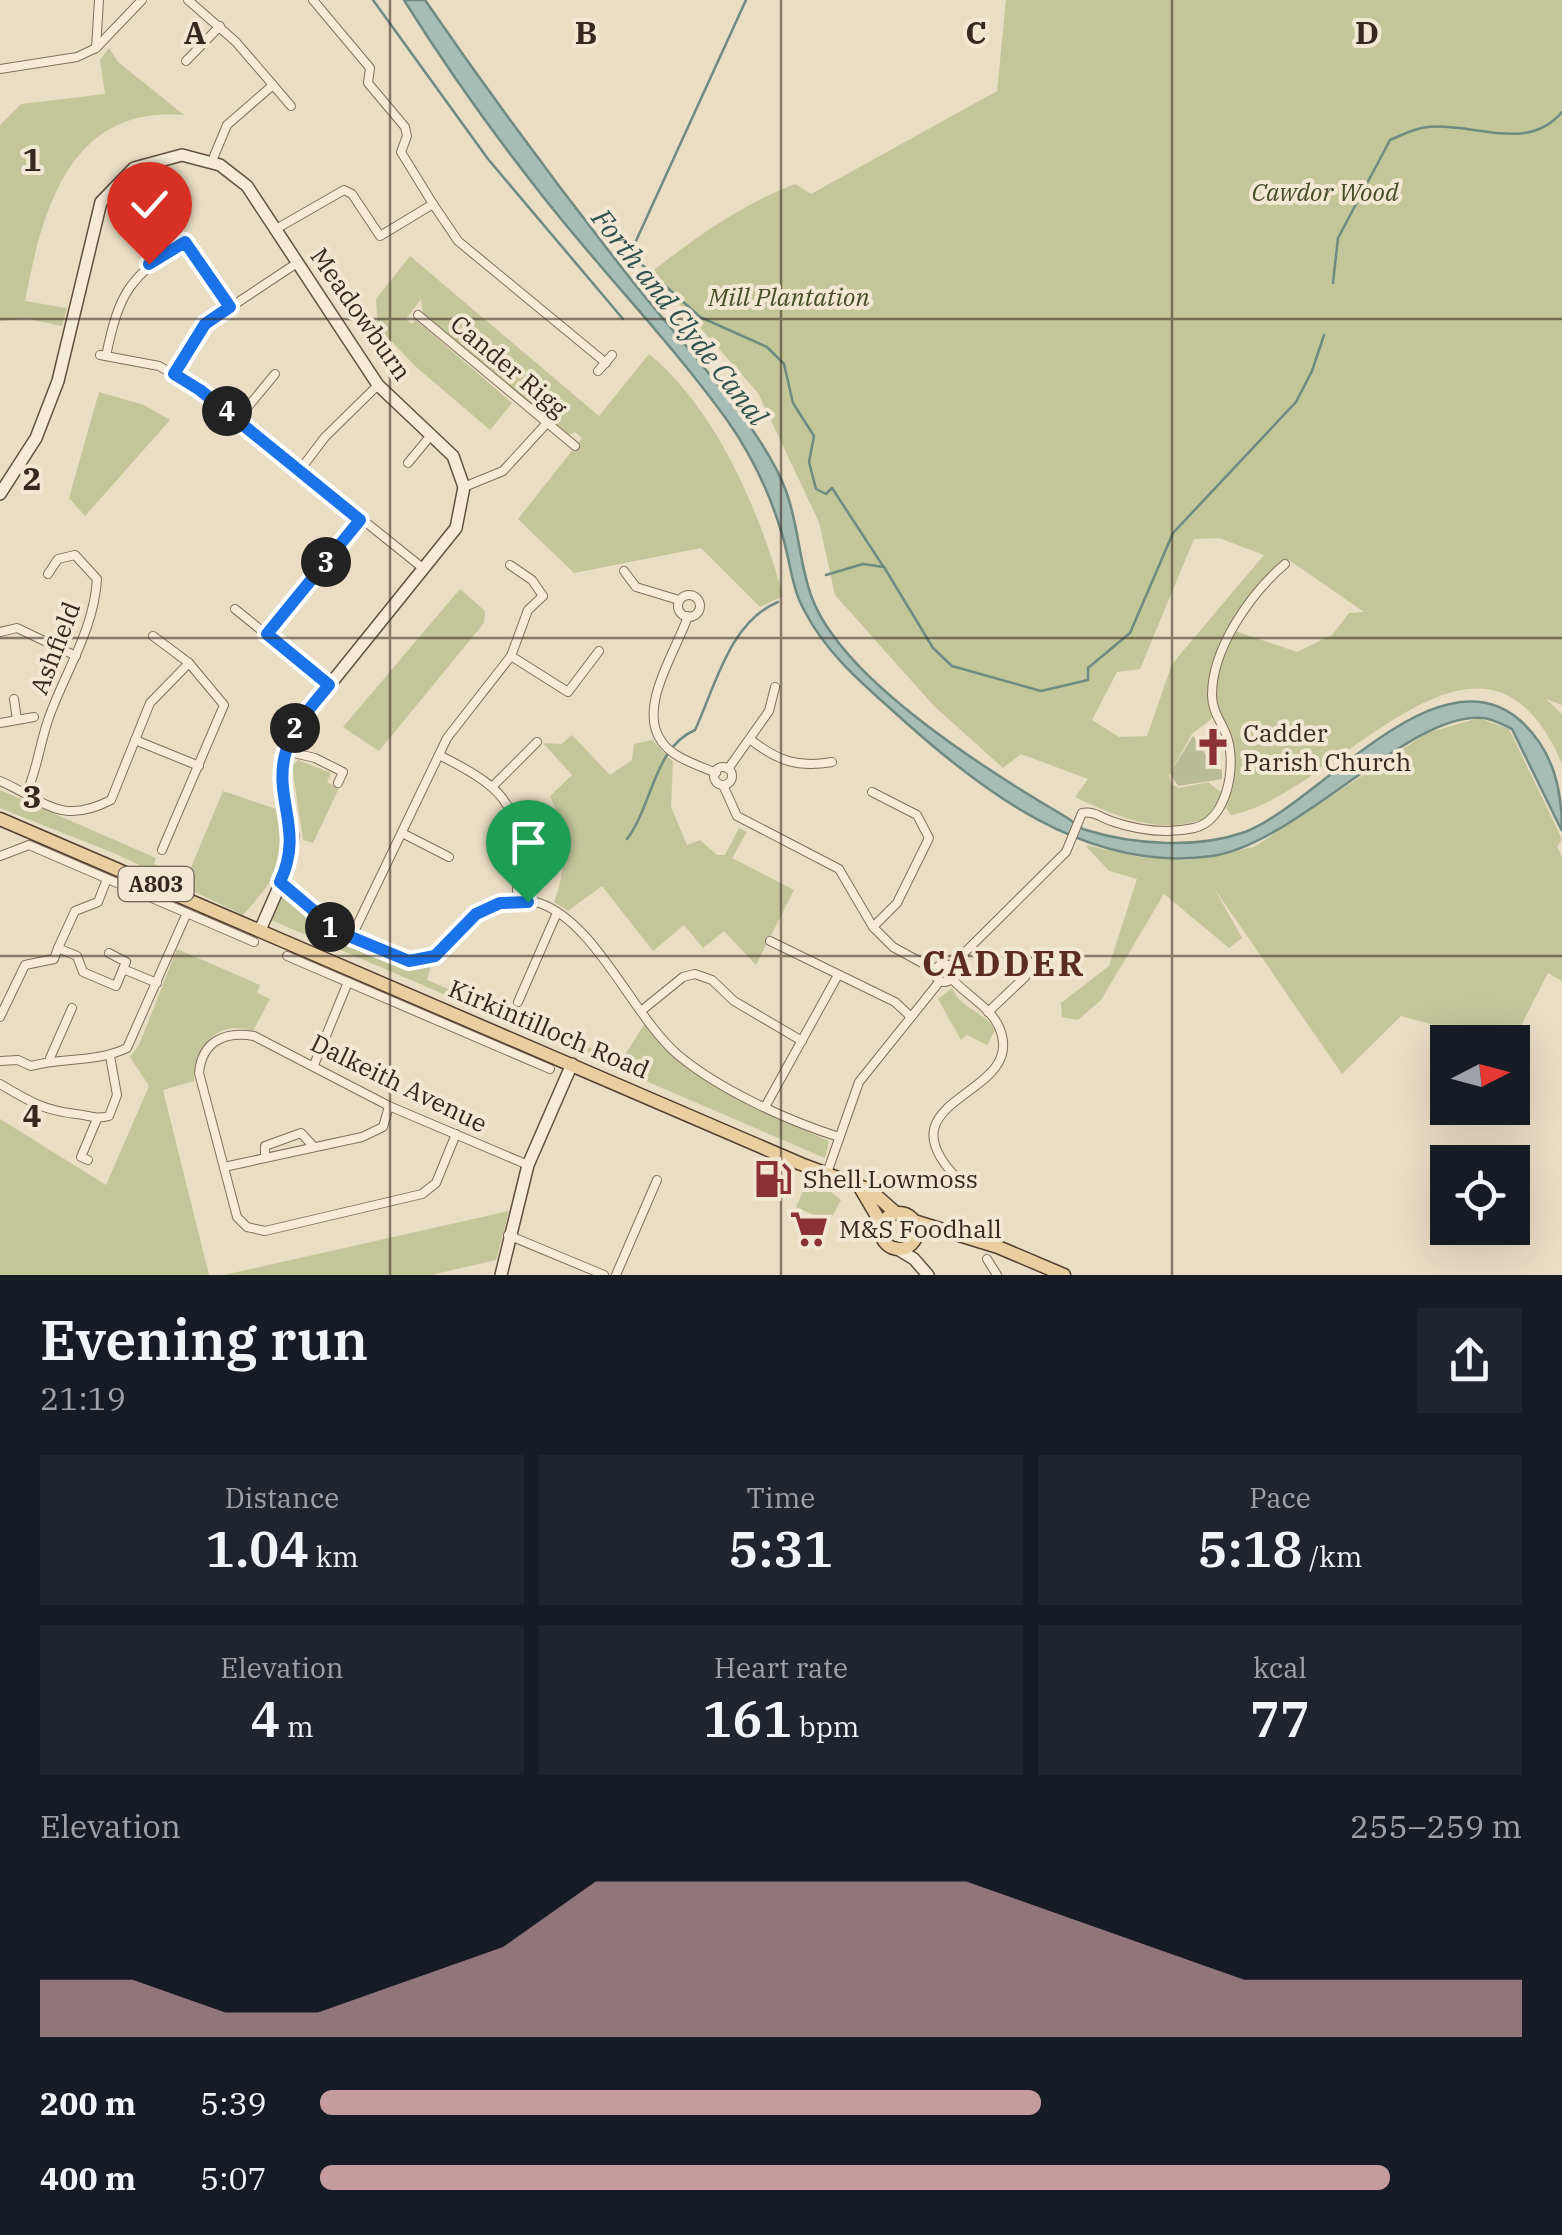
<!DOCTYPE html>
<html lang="en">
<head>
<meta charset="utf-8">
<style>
	body { margin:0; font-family:"IBM Plex Serif",serif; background:#20242c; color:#f1f3f6; height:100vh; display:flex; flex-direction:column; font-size:38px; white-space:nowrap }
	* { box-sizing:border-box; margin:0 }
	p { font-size:32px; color:#9ea1a6 }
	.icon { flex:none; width:55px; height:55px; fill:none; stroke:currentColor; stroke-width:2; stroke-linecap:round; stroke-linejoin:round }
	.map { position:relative; height:1275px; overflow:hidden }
	.drawer { display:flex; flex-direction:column; background:#171b24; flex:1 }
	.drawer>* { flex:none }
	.needle { width:65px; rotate:84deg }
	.tools { position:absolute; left:1430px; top:1025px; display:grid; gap:20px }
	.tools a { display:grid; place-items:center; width:100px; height:100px; border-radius:0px; background:#171b24; box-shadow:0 10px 40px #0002; font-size:50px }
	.pin { position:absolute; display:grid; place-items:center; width:85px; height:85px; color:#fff; margin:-102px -42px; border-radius:50% 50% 50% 0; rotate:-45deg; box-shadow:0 0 10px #0007 }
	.pin .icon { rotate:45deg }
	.km { position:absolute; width:50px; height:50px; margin:-25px; border-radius:50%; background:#222; color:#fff; font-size:28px; line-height:50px; text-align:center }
	.round { display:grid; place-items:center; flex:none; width:105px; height:105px; border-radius:0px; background:#20242c }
	.summary { display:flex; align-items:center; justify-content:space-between; height:170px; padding:0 40px }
	h1 { font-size:55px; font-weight:600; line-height:75px }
	.figures { display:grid; grid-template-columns:repeat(3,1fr); gap:15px; height:170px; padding:10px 40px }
	.figures div { display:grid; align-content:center; border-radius:0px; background:#20242c; text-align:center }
	.figures b { font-size:50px; font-weight:600 }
	.figures small { font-size:28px; font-weight:400 }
	.figures p { font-size:28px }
	.chart { height:280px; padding:20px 40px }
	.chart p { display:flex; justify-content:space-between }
	.chart svg { width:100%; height:180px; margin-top:10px; fill:#c49ca0; opacity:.7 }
	ul { padding:0 40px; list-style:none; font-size:32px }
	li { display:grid; grid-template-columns:160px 120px 1fr; align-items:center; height:75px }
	li i { height:25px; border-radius:12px; background:#c49ca0 }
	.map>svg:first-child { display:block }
</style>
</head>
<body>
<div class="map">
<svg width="1562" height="1275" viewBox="0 0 1562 1275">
	<rect width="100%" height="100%" fill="#e9ddc4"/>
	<!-- green -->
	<g fill="#c3c699" fill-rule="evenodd">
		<path d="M1006,0H1562V705L1546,699L1562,714V764C1483,577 1339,794 1231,815L1226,808C1237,770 1239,748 1215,716L1192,734L1169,775L1171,784L1179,788L1208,782L1222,793L1216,813C1170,839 1119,818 1075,797L1088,779L1021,754L1003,768L934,706L835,595L819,522L758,393L651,272C697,237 740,205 795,184L811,194L997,91ZM1219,538L1264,555L1172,664L1147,736L1119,737L1092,720L1117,672L1140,669L1194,539ZM1289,560L1364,612L1349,613L1332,635L1297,652L1232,630L1277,565Z"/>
		<path d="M109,48L118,62L184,115C69,105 42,212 25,301L67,308L62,326L28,319L0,321V125L21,104L105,94L100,60Z"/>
		<path d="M410,256L599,416L649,354C717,410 760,512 783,596L760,607L701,548L574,573L518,519L582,438L575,432L569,435L423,313L421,299L406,319L412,324L416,320L512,403L490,430L415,366L378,327L376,299Z"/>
		<path d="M99,392L144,405L170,420L85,516L69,498Z"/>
		<path d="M460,589L485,611L484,623L379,751L343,727Z"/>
		<path d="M1479,718L1509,729L1562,839L1557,847L1562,857V981L1548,973L1512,1043L1495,1042L1401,1016L1342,1074L1214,888L1242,938L1229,948L1164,894L1101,1000L1078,1020L1062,1017L1061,1003L1109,966L1137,879L1109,871L1085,845L1139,857L1189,860L1254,847L1427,733Z"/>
		<path d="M572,735L610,775L632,760L634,744L652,740L673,762L671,807L687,845L700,840L717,855H725L739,828L747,832L732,858L794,890L756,965L724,931L703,948L684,925L653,951L602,886L568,911L554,902C568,866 566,831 550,796L572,775L543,743L562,744Z"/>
		<path d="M298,760L331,773L327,782L339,788L313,843L303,840L292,766Z"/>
		<path d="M0,790L156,858L154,864L187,877L223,791L276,809C287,864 279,874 243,915L116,854L0,808Z"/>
		<path d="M284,891C296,898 302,911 313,919C342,941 396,971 432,962L427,980L621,1061L645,1023C695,1079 761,1111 829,1141L825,1158L271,920Z"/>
		<path d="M177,949L260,985L257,993L270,999L253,1031C217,1018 194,1048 194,1081L163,1090L209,1275H0V1119L106,1185L149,1086L130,1057L139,1045Z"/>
		<path d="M952,988C960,1009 985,1011 995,1030L987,1045L967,1035L961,1040L938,999Z"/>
		<path d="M810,1176L841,1200L829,1222L796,1207Z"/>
		<path d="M509,1211L496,1260L431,1275H224Z"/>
	</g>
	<!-- cemetery -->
	<path fill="#b9bc98" d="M1193,736L1215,768L1222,770V779L1178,786L1170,773Z"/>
	<!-- water -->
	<path fill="#a6bdb5" stroke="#6e8a82" stroke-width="2.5" d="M404,0H425C489,93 556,184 626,273C664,322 707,368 744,418C760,440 777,466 786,491C799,526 799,564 812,598C844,682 991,773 1066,817C1073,821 1078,828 1086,830C1135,845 1197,849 1245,832C1319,804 1440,644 1523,723C1554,753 1562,790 1562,831L1512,729C1503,725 1494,719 1483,718C1411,710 1297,844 1212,856C1087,874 978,789 892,710C858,680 825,651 804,610C791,586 790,559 782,534C770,494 751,454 727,420C670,341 601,271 541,194C492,132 446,67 404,0Z"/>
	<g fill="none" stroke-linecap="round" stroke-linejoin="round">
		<!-- stream -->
		<g stroke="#6e8a82" stroke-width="2.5">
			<path d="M373,0L488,159L623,319"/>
			<path d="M746,0L630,254L700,317L767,347L784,364L793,403L814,436L809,462L816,489L826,494L832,488L883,566"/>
			<path d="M1333,283L1338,238L1390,140C1402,135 1415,128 1427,127C1474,122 1526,154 1562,112"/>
			<path d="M826,575L863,564L884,567L933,648L952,666L1041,691L1088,680V668L1130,633L1173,533L1296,402L1312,371L1324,335"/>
			<path d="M627,839C652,807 654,747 695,730C715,687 730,621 778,602"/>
		</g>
		<!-- street casing -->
		<g stroke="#826f5c" stroke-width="10">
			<g id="street">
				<path d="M188,0L236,42L291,106"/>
				<path d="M313,0L370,68L368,83L405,127L407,136L401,152L433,204"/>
				<path d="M96,48L99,0"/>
				<path d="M186,61L220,26"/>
				<path d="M0,69L77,57L96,48L142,0"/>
				<path d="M212,161L227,125L273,85"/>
				<path d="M276,229L344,190L352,194L380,236L433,204L458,241L606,363"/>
				<path d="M418,315L575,446"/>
				<path d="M100,355L159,366L201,390L424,569"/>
				<path d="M106,356C119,293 129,276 185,242L229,307"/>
				<path d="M598,371L612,355"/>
				<path d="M174,373L205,324L297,263"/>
				<path d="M237,420L275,374"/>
				<path d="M408,463L432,434"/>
				<path d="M300,470L325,437L378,385"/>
				<path d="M464,487L503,471L546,424"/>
				<path d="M624,571L636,587L679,600"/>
				<circle cx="689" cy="606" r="11"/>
				<path d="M235,609L329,685"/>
				<path d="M688,616C677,650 636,708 662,742C673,758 698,765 716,773"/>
				<path d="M0,632L17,628L76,656"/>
				<path d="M267,634L360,520"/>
				<path d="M153,636L189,663L224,705L162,850"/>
				<path d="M511,656L568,692L599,651"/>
				<path d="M17,720L34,717"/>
				<path d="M0,723L17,720L14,699"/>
				<path d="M135,740L199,766"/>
				<path d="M751,740C778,761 798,768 832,762"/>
				<path d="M285,751L315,758L343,772L338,783"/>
				<path d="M439,755C523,797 517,811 517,900"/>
				<circle cx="723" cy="776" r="9"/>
				<path d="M728,769L769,711L775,687"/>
				<path d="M0,781C46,801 60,826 111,800L150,703L189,663"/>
				<path d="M494,785L537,742"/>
				<path d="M723,785L737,816L839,869L873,927L893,947L935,970"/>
				<path d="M872,792L917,815L929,838L897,903L873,927"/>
				<path d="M26,794C38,769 40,739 51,712C68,667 94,628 97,579L75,555L58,559L48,574"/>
				<path d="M402,833L449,857"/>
				<path d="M0,856L29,845L254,942"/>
				<path d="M107,879L98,902L75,911L58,948L77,956L83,972L116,986L123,969L157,983"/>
				<path d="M280,882C297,892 304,907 318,918C340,936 380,957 408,960C458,967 470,882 539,903C595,921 633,1016 677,1054C718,1089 788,1121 839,1137"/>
				<path d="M351,938L447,738L511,656L528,610L543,596L532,580L510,565"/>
				<path d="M770,941L895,1002L911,1017"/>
				<path d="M109,953L126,962L123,969"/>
				<path d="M287,956L550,1069"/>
				<circle cx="944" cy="973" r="9"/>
				<path d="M950,967L1066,852L1082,813C1094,811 1100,817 1111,821C1137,830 1167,834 1194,828C1227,821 1237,766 1227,737C1222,722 1212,712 1212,695C1212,648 1251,593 1285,564"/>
				<path d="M951,978C965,994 991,1008 999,1027C1031,1100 867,1095 965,1186"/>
				<path d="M518,1002L556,915"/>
				<path d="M641,1011L683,977L695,974L712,980L734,1001L802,1041"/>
				<path d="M988,1012L1025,977L1036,959"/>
				<path d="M0,1017L25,965L54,959L58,948"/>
				<path d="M50,1058L72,1008"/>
				<path d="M0,1061L18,1060L31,1066C62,1057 96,1063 127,1048L186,915"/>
				<path d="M314,1065L348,982"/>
				<path d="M0,1084C29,1101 42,1110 76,1114C89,1115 95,1120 109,1116L117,1095L110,1056"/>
				<path d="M765,1107L838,975"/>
				<path d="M456,1134L436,1183L422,1194L265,1231L247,1227L237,1217L199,1073C202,1041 225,1031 254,1036L389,1106L528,1165"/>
				<path d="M265,1158V1146L301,1133L314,1147"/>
				<path d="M88,1160L81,1157L97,1119"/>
				<path d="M224,1167L362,1137L383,1127L389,1106"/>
				<path d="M827,1173L859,1082L940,981"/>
				<path d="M508,1235L604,1275"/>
				<path d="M987,1259L997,1275"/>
				<path d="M616,1275L657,1180"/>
			</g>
		</g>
		<!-- secondary casing -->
		<g stroke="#645040" stroke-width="14">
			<g id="secondary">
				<path d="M0,494L36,438L58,381L101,202L134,168L182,155L220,165L247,186L378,385L453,456L464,487L456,528L295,728L282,772L293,837L290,862L260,930"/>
				<path d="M896,1248L914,1259L928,1275"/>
				<path d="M501,1275L528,1165L572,1064"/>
			</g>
		</g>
		<!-- primary casing -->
		<g stroke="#513e30" stroke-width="15">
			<g id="primary">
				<path d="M0,819L801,1164L870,1190L896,1213"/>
				<path d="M861,1189L882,1225"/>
				<circle cx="899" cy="1231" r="18"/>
				<path d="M914,1221L998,1247L1064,1275"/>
			</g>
		</g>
		<!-- street -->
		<use href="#street" stroke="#f5ebd7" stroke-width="8"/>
		<!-- secondary -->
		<use href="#secondary" stroke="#f5ebd7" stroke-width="11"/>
		<!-- primary -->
		<use href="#primary" stroke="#e9cfa0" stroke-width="12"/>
	</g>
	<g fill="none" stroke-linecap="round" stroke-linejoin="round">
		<!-- route casing -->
		<g stroke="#fff" stroke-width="20">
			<path id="route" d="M149,264L185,242L230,307L205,324L174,374L200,390L360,520L267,634L329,685C313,705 293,725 286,751C272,799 305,829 280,882L339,932L409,961L435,956L476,914L500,903L528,902"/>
		</g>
		<!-- route -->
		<use href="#route" stroke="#1a73e8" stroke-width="12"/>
	</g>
	<!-- grid -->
	<path fill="none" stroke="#34281f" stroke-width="2.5" stroke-opacity="0.55" d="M390,0V1275M781,0V1275M1172,0V1275M0,319H1562M0,638H1562M0,956H1562"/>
	<!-- icons -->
	<defs>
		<g id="church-bare" transform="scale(3)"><path d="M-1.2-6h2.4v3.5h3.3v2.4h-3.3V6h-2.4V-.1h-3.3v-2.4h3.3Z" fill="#8c3237" stroke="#f2e7d3" stroke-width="2.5" paint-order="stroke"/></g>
		<g id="fuel-bare" transform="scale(3)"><path d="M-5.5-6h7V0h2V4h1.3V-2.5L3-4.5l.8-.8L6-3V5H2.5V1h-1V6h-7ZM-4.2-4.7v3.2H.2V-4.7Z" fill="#8c3237" stroke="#f2e7d3" stroke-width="2.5" paint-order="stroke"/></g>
		<g id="supermarket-bare" transform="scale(3)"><path d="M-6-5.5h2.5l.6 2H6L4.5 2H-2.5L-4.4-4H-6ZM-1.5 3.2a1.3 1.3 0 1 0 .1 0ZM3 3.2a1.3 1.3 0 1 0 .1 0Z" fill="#8c3237" stroke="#f2e7d3" stroke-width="2.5" paint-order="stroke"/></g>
	</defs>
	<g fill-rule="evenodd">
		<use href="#church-bare" x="1213" y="747"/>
		<use href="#fuel-bare" x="773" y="1179"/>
		<use href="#supermarket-bare" x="809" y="1229"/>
	</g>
	<g text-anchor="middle" stroke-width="8" stroke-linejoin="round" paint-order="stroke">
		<!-- shield labels -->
		<rect fill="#f2e7d3" stroke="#6d6155" stroke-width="2.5" x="118.5" y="867" width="75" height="34" rx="8"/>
		<g font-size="22" font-weight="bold" fill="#34281f">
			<text x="156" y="892">A803</text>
		</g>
		<!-- park labels -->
		<g font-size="25" font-style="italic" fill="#464e28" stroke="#f2e7d3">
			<text x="1325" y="201">Cawdor Wood</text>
			<text x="789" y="306">Mill Plantation</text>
		</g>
		<!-- street labels -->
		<g font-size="25" fill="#34281f" stroke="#f2e7d3">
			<text transform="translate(361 314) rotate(55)" y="9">Meadowburn</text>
			<text transform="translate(509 366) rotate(40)" y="9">Cander Rigg</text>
			<text transform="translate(55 648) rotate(-69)" y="9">Ashfield</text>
			<text transform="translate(549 1029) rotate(23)" y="9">Kirkintilloch Road</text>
			<text transform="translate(399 1083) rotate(26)" y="9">Dalkeith Avenue</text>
		</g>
		<!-- poi labels -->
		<g font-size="25" fill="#34281f" stroke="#f2e7d3" text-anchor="start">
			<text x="1243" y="742">Cadder<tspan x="1243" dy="29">Parish Church</tspan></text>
			<text x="803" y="1188">Shell Lowmoss</text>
			<text x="839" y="1238">M&amp;S Foodhall</text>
		</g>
		<!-- water labels -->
		<g font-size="28" font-style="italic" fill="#30524e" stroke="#f2e7d3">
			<text transform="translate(680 317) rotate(52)" y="10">Forth and Clyde Canal</text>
		</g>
		<!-- district labels -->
		<g font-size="35" font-weight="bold" letter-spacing="2.5" fill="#5c2c23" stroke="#f2e7d3">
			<text x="1004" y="976">CADDER</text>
		</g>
	</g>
	<g font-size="32" text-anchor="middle" font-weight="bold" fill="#34281f" stroke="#f2e7d3" stroke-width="8" stroke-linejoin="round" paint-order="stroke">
		<text x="195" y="44">A</text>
		<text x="586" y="44">B</text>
		<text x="976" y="44">C</text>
		<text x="1367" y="44">D</text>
		<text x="32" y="171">1</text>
		<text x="32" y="490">2</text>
		<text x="32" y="808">3</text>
		<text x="32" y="1127">4</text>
	</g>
</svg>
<div class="tools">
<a><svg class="needle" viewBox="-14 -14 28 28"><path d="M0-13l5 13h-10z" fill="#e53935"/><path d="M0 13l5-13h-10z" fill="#9ea1a6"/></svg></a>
<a><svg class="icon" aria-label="locate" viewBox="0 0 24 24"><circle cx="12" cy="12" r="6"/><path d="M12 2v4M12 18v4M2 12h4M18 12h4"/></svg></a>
</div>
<div class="pin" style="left:528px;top:902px;background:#1e9e55"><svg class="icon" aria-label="arrive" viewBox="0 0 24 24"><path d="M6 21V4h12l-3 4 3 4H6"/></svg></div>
<div class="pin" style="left:149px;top:264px;background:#d93025"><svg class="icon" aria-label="check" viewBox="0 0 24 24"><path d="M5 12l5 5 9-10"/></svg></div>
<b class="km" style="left:330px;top:927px">1</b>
<b class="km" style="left:295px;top:728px">2</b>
<b class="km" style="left:326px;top:562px">3</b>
<b class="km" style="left:227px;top:411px">4</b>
</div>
<section class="drawer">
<div class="summary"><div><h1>Evening run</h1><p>21:19</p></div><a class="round"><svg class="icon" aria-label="share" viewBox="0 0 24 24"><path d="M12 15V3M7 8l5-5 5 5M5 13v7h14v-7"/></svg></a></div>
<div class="figures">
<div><p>Distance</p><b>1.04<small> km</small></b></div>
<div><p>Time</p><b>5:31</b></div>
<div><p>Pace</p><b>5:18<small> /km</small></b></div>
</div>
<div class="figures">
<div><p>Elevation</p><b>4<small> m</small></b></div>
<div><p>Heart rate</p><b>161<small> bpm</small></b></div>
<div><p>kcal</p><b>77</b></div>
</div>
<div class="chart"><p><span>Elevation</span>255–259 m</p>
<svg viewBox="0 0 160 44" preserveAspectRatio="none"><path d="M0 44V30L10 30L20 38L30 38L40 30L50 22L60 6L70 6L80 6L90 6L100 6L110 14L120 22L130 30L140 30L150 30L160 30V44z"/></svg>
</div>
<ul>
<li><b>200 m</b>5:39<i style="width:60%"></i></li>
<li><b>400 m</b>5:07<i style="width:89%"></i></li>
</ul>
</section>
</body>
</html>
